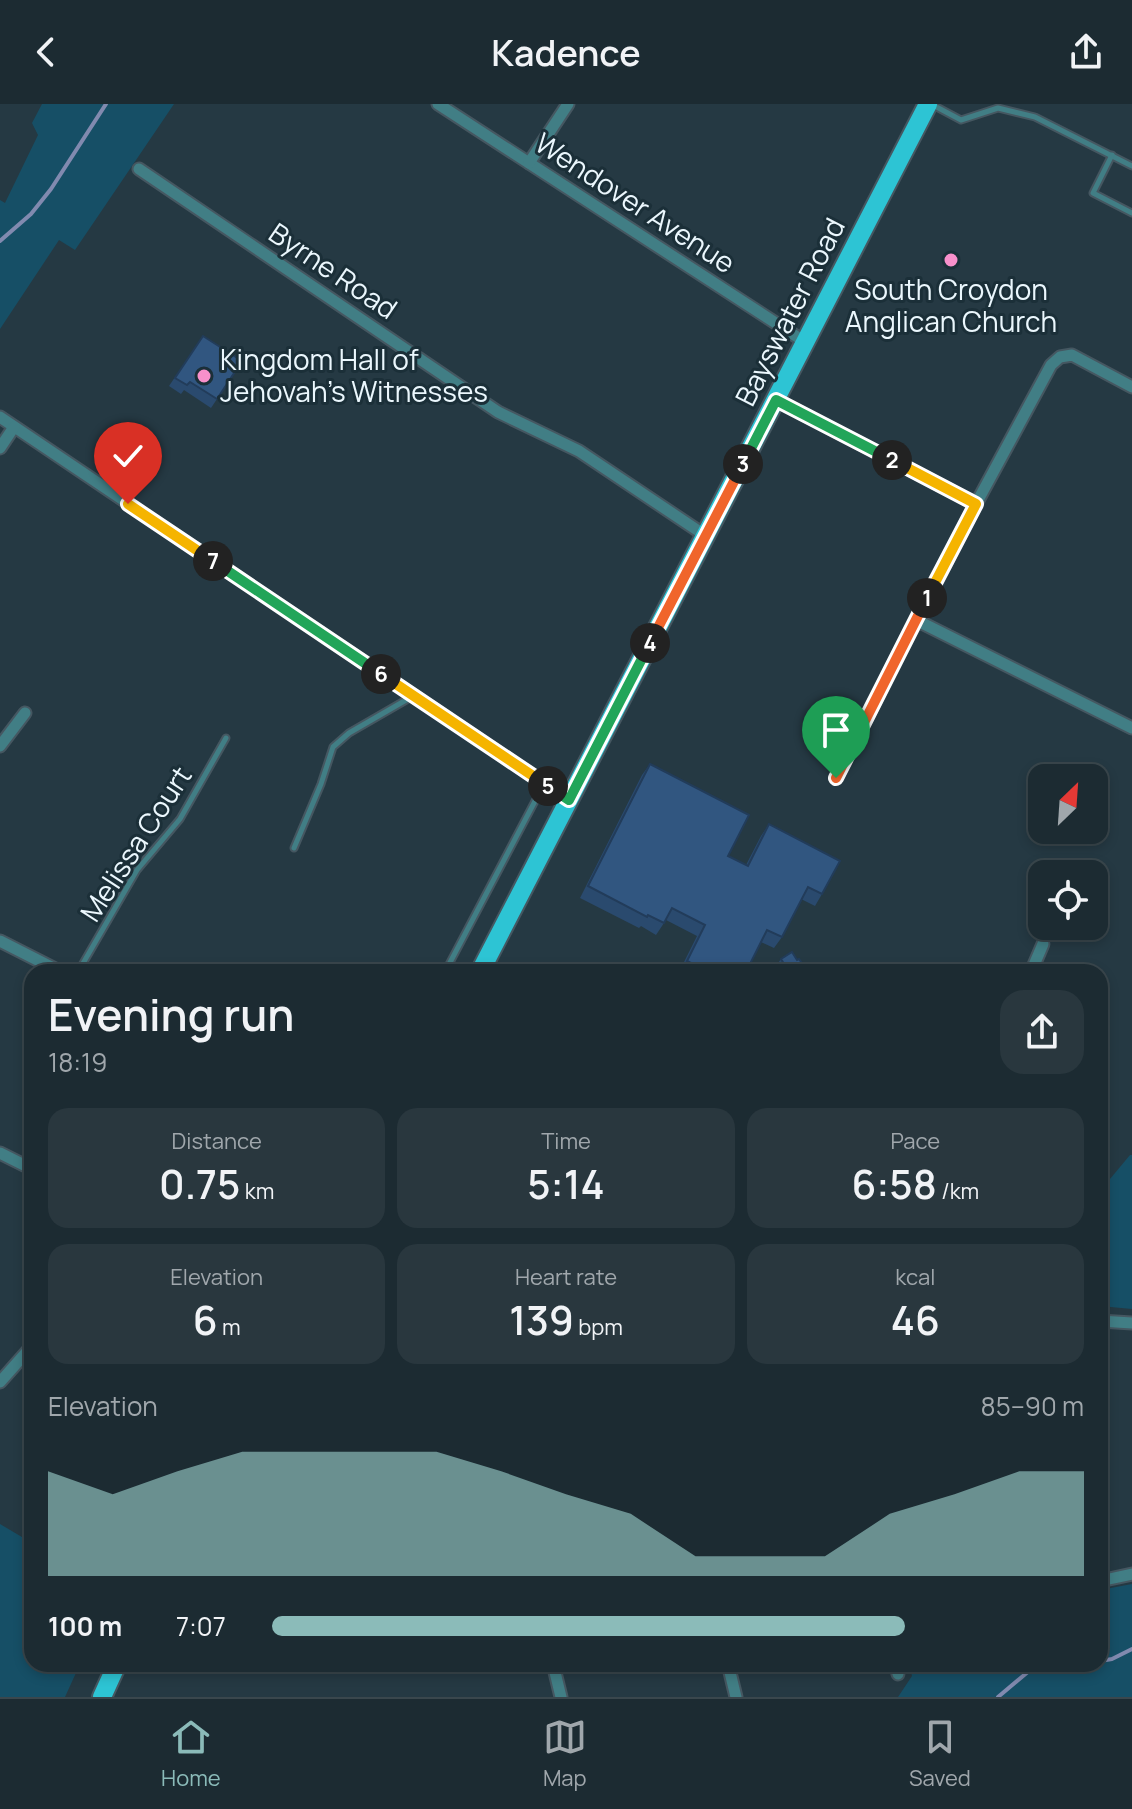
<!DOCTYPE html>
<html lang="en">
<head>
<meta charset="utf-8">
<style>
	body { margin:0; font-family:Manrope,sans-serif; background:#29373e; color:#f1f3f6; height:100vh; display:flex; flex-direction:column; font-size:30px; white-space:nowrap }
	* { box-sizing:border-box; margin:0 }
	p { font-size:26px; color:#a0a7ac }
	.icon { flex:none; width:44px; height:44px; fill:none; stroke:currentColor; stroke-width:2; stroke-linecap:round; stroke-linejoin:round }
	.map { position:relative; flex:1; overflow:hidden }
	.side { position:absolute; left:24px; top:860px; width:1084px; height:708px; display:flex; flex-direction:column; background:#1c2b32; border-radius:24px; box-shadow:0 4px 12px #0003,0 0 0 2px #3a474d }
	.side>* { flex:none }
	.needle { width:52px; rotate:25deg }
	.controls { position:absolute; left:1028px; top:660px; display:grid; gap:16px }
	.controls a { display:grid; place-items:center; width:80px; height:80px; border-radius:16px; background:#1c2b32; box-shadow:0 4px 12px #0003,0 0 0 2px #3a474d; font-size:40px }
	.pin { position:absolute; display:grid; place-items:center; width:68px; height:68px; color:#fff; margin:-82px -34px; border-radius:50% 50% 50% 0; rotate:-45deg; box-shadow:0 0 8px #0007 }
	.pin .icon { rotate:45deg }
	.km { position:absolute; width:40px; height:40px; margin:-20px; border-radius:50%; background:#222; color:#fff; font-size:22px; line-height:40px; text-align:center }
	.round { display:grid; place-items:center; flex:none; width:84px; height:84px; border-radius:24px; background:#29373e }
	.head { display:flex; align-items:center; justify-content:space-between; height:136px; padding:0 24px }
	h1 { font-size:44px; font-weight:600; line-height:60px }
	.metrics { display:grid; grid-template-columns:repeat(3,1fr); gap:12px; height:136px; padding:8px 24px }
	.metrics div { display:grid; align-content:center; border-radius:20px; background:#29373e; text-align:center }
	.metrics b { font-size:40px; font-weight:600 }
	.metrics small { font-size:22px; font-weight:400 }
	.metrics p { font-size:22px }
	.chart { height:224px; padding:16px 24px }
	.chart p { display:flex; justify-content:space-between }
	.chart svg { width:100%; height:144px; margin-top:8px; fill:#8bbbb9; opacity:.7 }
	ul { padding:0 24px; list-style:none; font-size:26px }
	li { display:grid; grid-template-columns:128px 96px 1fr; align-items:center; height:60px }
	li i { height:20px; border-radius:10px; background:#8bbbb9 }
	header { display:flex; justify-content:space-between; align-items:center; height:104px; padding:0 24px; background:#1c2b32; font-size:36px; font-weight:600 }
	.dock { display:flex; justify-content:space-around; align-items:center; height:112px; border-top:2px solid #3a474d; background:#1c2b32; font-size:22px; color:#a0a7ac }
	.dock a { display:grid; justify-items:center; gap:4px }
	.dock .active { color:#8bbbb9 }
	.map>svg:first-child { display:block }
</style>
</head>
<body>
<header><svg class="icon" aria-label="back" viewBox="0 0 24 24"><path d="M15 5l-7 7 7 7"/></svg>Kadence<svg class="icon" aria-label="share" viewBox="0 0 24 24"><path d="M12 15V3M7 8l5-5 5 5M5 13v7h14v-7"/></svg></header>
<div class="map">
<svg width="1132" height="1593" viewBox="0 0 1132 1593">
	<rect width="100%" height="100%" fill="#253943"/>
	<!-- green -->
	<g fill="#164f66">
		<path d="M42,0H174L75,146L59,136L0,225V96L5,99L38,31L32,19Z"/>
		<path d="M1130,1051H1132V1205L1100,1202V1087Z"/>
		<path d="M0,1420L32,1439V1560H80L65,1593H0Z"/>
		<path d="M1132,1480V1593H898L912,1572L909,1560H1100V1486Z"/>
	</g>
	<g fill="none" stroke-linecap="round" stroke-linejoin="round">
		<!-- stream -->
		<g stroke="#818aaf" stroke-width="4">
			<path d="M0,137L31,110L51,85L106,0"/>
			<path d="M1100,1557L1112,1555L1132,1545"/>
			<path d="M998,1593L1029,1567L1080,1560"/>
		</g>
		<!-- service casing -->
		<g stroke="#455761" stroke-width="9">
			<g id="service">
				<path d="M931,0L961,16L998,4L1035,13L1132,62"/>
				<path d="M1112,51L1093,89L1132,109"/>
				<path d="M294,744L321,680L333,643L349,629L413,592"/>
				<path d="M78,868L137,766L180,715L226,634"/>
				<path d="M445,868L544,680"/>
			</g>
		</g>
		<!-- minor casing -->
		<g stroke="#455761" stroke-width="15">
			<g id="minor">
				<path d="M438,0L805,238"/>
				<path d="M529,59L568,0"/>
				<path d="M139,65L498,308L579,347L706,432"/>
				<path d="M776,296L976,400"/>
				<path d="M0,313L569,696"/>
				<path d="M0,344L14,323"/>
				<path d="M916,516L1132,624"/>
				<path d="M0,642L25,609"/>
				<path d="M836,674L976,400L1051,261L1060,253L1072,251L1132,283"/>
				<path d="M0,837L61,868"/>
				<path d="M1031,868L1043,840"/>
				<path d="M0,1049L32,1065"/>
				<path d="M1100,1217L1132,1219"/>
				<path d="M0,1278L32,1242"/>
				<path d="M1100,1477L1132,1470"/>
				<path d="M553,1560L561,1593"/>
				<path d="M728,1560L736,1593"/>
				<path d="M896,1560L898,1570"/>
			</g>
		</g>
		<!-- primary casing -->
		<g stroke="#455761" stroke-width="22">
			<g id="primary">
				<path d="M480,868L928,0"/>
				<path d="M102,1593L117,1560"/>
			</g>
		</g>
		<!-- service -->
		<use href="#service" stroke="#417e85" stroke-width="5"/>
		<!-- minor -->
		<use href="#minor" stroke="#417e85" stroke-width="11"/>
		<!-- primary -->
		<use href="#primary" stroke="#2dc4d4" stroke-width="18"/>
	</g>
	<!-- wall -->
	<g fill="#2a4a6e">
		<path d="M203,232L217,295L211,304L184,286L181,290L169,282Z"/>
		<path d="M650,660L728,752L746,761L761,732L769,720L822,790L815,802L801,795L782,833L774,844L761,838L746,868H679L697,832L666,816L656,831L641,822L639,824L580,794L642,671Z"/>
		<path d="M781,855L797,856L778,868L775,863Z"/>
	</g>
	<!-- building -->
	<g fill="#315680" stroke="#223c5a" stroke-width="2">
		<path d="M203,232L242,257L217,295L190,278L187,281L175,274Z"/>
		<path d="M650,660L749,711L728,752L748,762L769,720L840,757L822,790L808,783L782,833L767,826L746,868L740,867L739,868H709L687,857L705,821L672,804L664,819L648,811L647,813L588,782Z"/>
		<path d="M792,848L797,856L799,855L808,868H779L786,863L781,855Z"/>
	</g>
	<g fill="none" stroke-linecap="round" stroke-linejoin="round">
		<!-- split-1 casing -->
		<g stroke="#fff" stroke-width="16">
			<path id="split-1" d="M836,674L927,494"/>
		</g>
		<!-- split-2 casing -->
		<g stroke="#fff" stroke-width="16">
			<path id="split-2" d="M892,356L976,400L927,494"/>
		</g>
		<!-- split-3 casing -->
		<g stroke="#fff" stroke-width="16">
			<path id="split-3" d="M743,360L776,296L892,356"/>
		</g>
		<!-- split-4 casing -->
		<g stroke="#fff" stroke-width="16">
			<path id="split-4" d="M650,539L743,360"/>
		</g>
		<!-- split-5 casing -->
		<g stroke="#fff" stroke-width="16">
			<path id="split-5" d="M548,682L569,696L650,539"/>
		</g>
		<!-- split-6 casing -->
		<g stroke="#fff" stroke-width="16">
			<path id="split-6" d="M381,570L548,682"/>
		</g>
		<!-- split-7 casing -->
		<g stroke="#fff" stroke-width="16">
			<path id="split-7" d="M213,457L381,570"/>
		</g>
		<!-- split-8 casing -->
		<g stroke="#fff" stroke-width="16">
			<path id="split-8" d="M128,400L213,457"/>
		</g>
		<!-- split-1 -->
		<use href="#split-1" stroke="#f0652b" stroke-width="10"/>
		<!-- split-2 -->
		<use href="#split-2" stroke="#f5b400" stroke-width="10"/>
		<!-- split-3 -->
		<use href="#split-3" stroke="#22a559" stroke-width="10"/>
		<!-- split-4 -->
		<use href="#split-4" stroke="#f0652b" stroke-width="10"/>
		<!-- split-5 -->
		<use href="#split-5" stroke="#22a559" stroke-width="10"/>
		<!-- split-6 -->
		<use href="#split-6" stroke="#f5b400" stroke-width="10"/>
		<!-- split-7 -->
		<use href="#split-7" stroke="#22a559" stroke-width="10"/>
		<!-- split-8 -->
		<use href="#split-8" stroke="#f5b400" stroke-width="10"/>
	</g>
	<!-- markers -->
	<g fill="#f890cb" stroke="#1b2f38" stroke-width="3">
		<circle cx="951" cy="156" r="8"/>
		<circle cx="204" cy="272" r="8"/>
	</g>
	<g text-anchor="middle" stroke-width="6" stroke-linejoin="round" paint-order="stroke">
		<!-- street labels -->
		<g font-size="28" fill="#ebf7fd" stroke="#1b2f38">
			<text transform="translate(635 99) rotate(33)" y="10">Wendover Avenue</text>
			<text transform="translate(333 167) rotate(34)" y="10">Byrne Road</text>
			<text transform="translate(790 208) rotate(-63)" y="10">Bayswater Road</text>
			<text transform="translate(136 740) rotate(-57)" y="10">Melissa Court</text>
		</g>
		<!-- poi labels -->
		<g font-size="28" fill="#ebf7fd" stroke="#1b2f38">
			<text x="951" y="196">South Croydon<tspan x="951" dy="32">Anglican Church</tspan></text>
			<text x="220" y="266" text-anchor="start">Kingdom Hall of<tspan x="220" dy="32">Jehovah's Witnesses</tspan></text>
		</g>
	</g>
</svg>
<div class="controls">
<a><svg class="needle" viewBox="-14 -14 28 28"><path d="M0-13l5 13h-10z" fill="#e53935"/><path d="M0 13l5-13h-10z" fill="#a0a7ac"/></svg></a>
<a><svg class="icon" aria-label="locate" viewBox="0 0 24 24"><circle cx="12" cy="12" r="6"/><path d="M12 2v4M12 18v4M2 12h4M18 12h4"/></svg></a>
</div>
<div class="pin" style="left:836px;top:674px;background:#1e9e55"><svg class="icon" aria-label="arrive" viewBox="0 0 24 24"><path d="M6 21V4h12l-3 4 3 4H6"/></svg></div>
<div class="pin" style="left:128px;top:400px;background:#d93025"><svg class="icon" aria-label="check" viewBox="0 0 24 24"><path d="M5 12l5 5 9-10"/></svg></div>
<b class="km" style="left:927px;top:494px">1</b>
<b class="km" style="left:892px;top:356px">2</b>
<b class="km" style="left:743px;top:360px">3</b>
<b class="km" style="left:650px;top:539px">4</b>
<b class="km" style="left:548px;top:682px">5</b>
<b class="km" style="left:381px;top:570px">6</b>
<b class="km" style="left:213px;top:457px">7</b>
<section class="side">
<div class="head"><div><h1>Evening run</h1><p>18:19</p></div><a class="round"><svg class="icon" aria-label="share" viewBox="0 0 24 24"><path d="M12 15V3M7 8l5-5 5 5M5 13v7h14v-7"/></svg></a></div>
<div class="metrics">
<div><p>Distance</p><b>0.75<small> km</small></b></div>
<div><p>Time</p><b>5:14</b></div>
<div><p>Pace</p><b>6:58<small> /km</small></b></div>
</div>
<div class="metrics">
<div><p>Elevation</p><b>6<small> m</small></b></div>
<div><p>Heart rate</p><b>139<small> bpm</small></b></div>
<div><p>kcal</p><b>46</b></div>
</div>
<div class="chart"><p><span>Elevation</span>85–90 m</p>
<svg viewBox="0 0 160 44" preserveAspectRatio="none"><path d="M0 44V12L10 19L20 12L30 6L40 6L50 6L60 6L70 12L80 19L90 25L100 38L110 38L120 38L130 25L140 19L150 12L160 12V44z"/></svg>
</div>
<ul>
<li><b>100 m</b>7:07<i style="width:78%"></i></li>
</ul>
</section>
</div>
<nav class="dock">
<a class="active"><svg class="icon" aria-label="home" viewBox="0 0 24 24"><path d="M3 11l9-7 9 7M6 9v11h12V9"/></svg>Home</a>
<a><svg class="icon" aria-label="map" viewBox="0 0 24 24"><path d="M3 6l6-2 6 2 6-2v14l-6 2-6-2-6 2zM9 4v14M15 6v14"/></svg>Map</a>
<a><svg class="icon" aria-label="saved" viewBox="0 0 24 24"><path d="M7 4h10v16l-5-4-5 4z"/></svg>Saved</a>
</nav>
</body>
</html>
